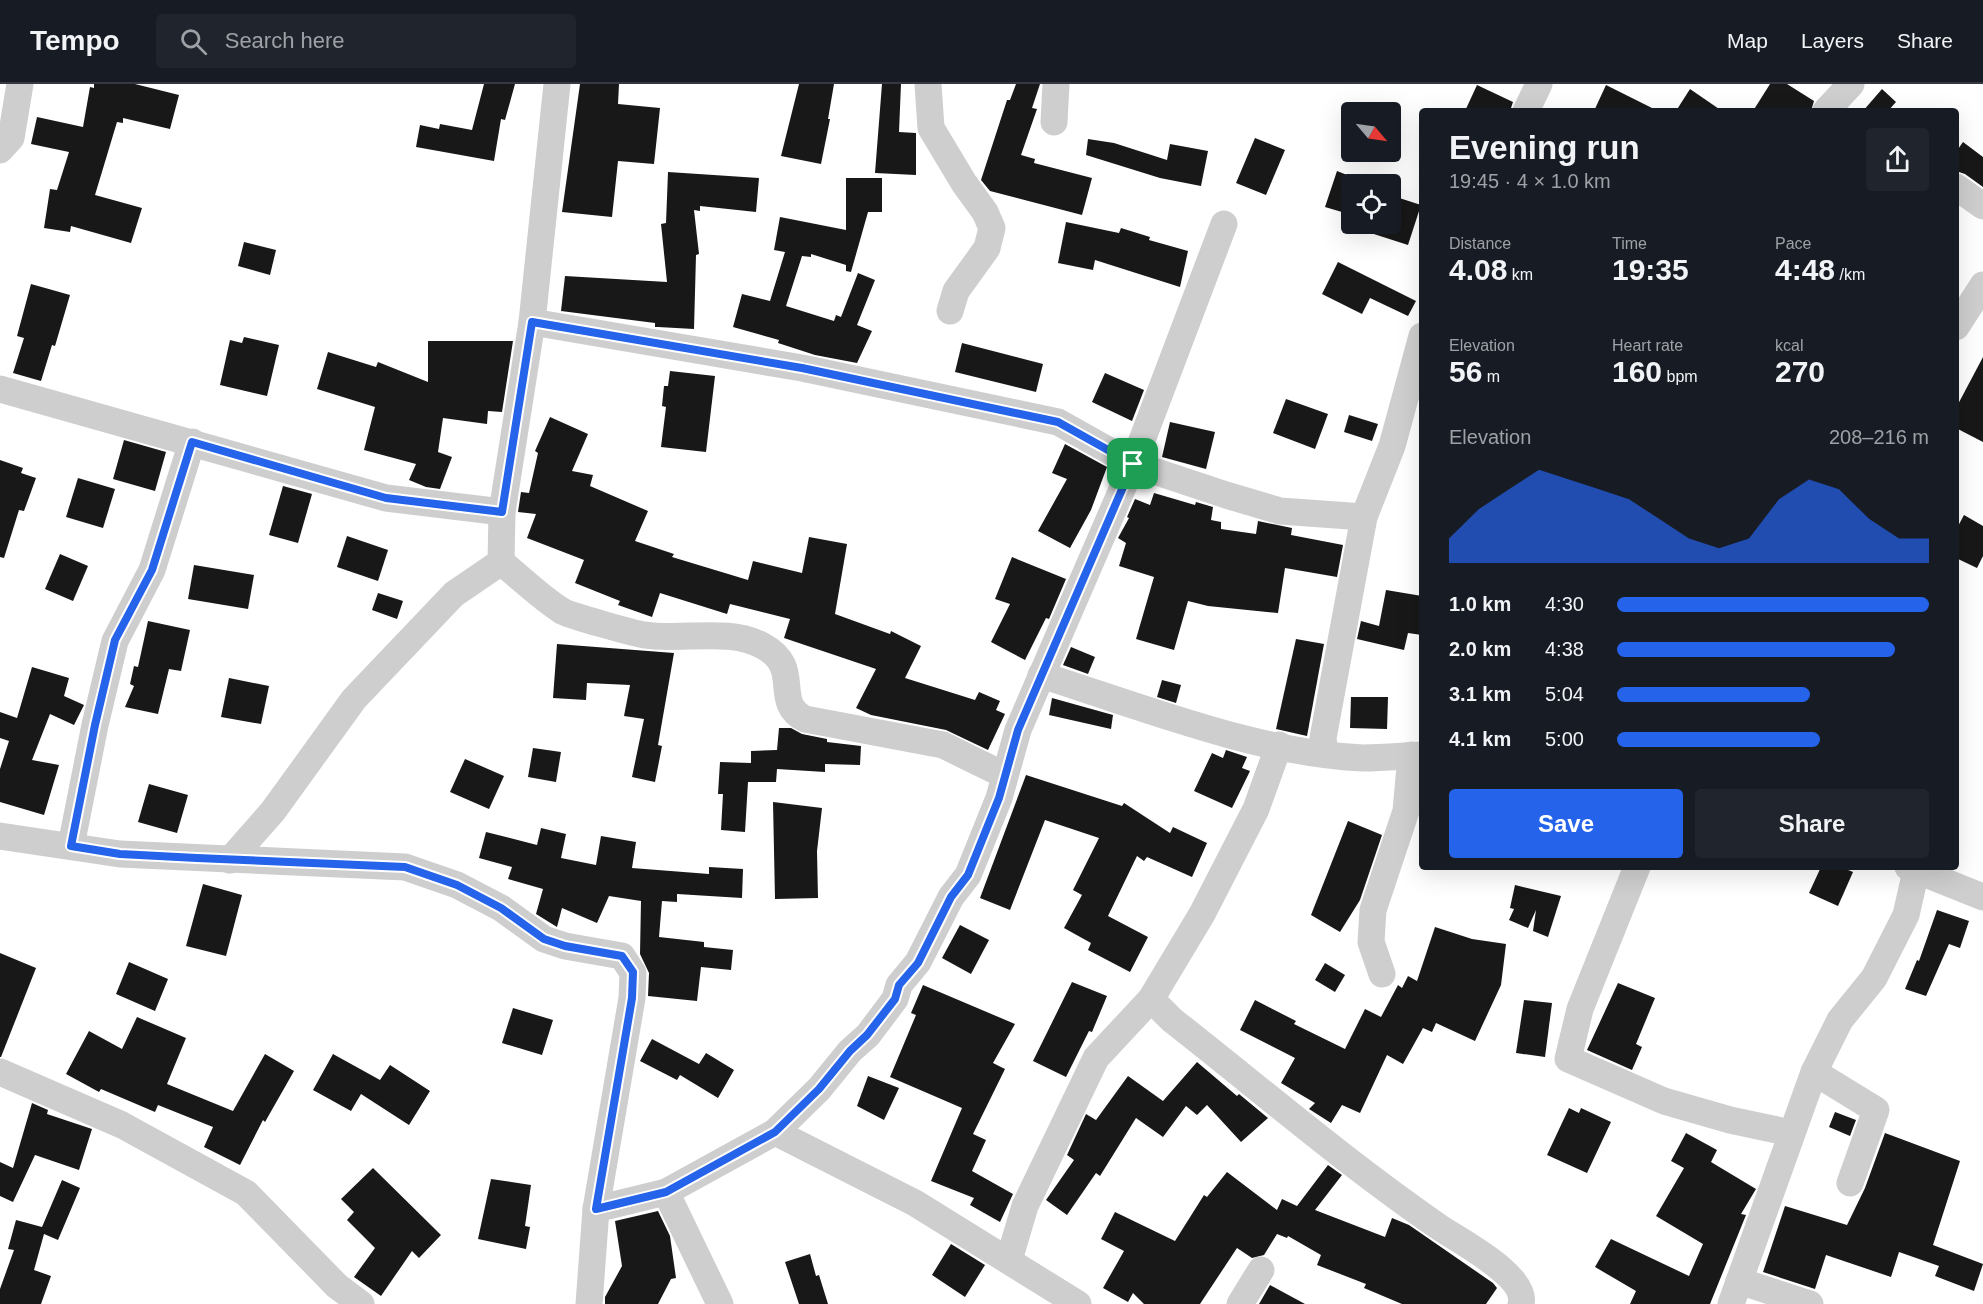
<!DOCTYPE html>
<html lang="en">
<head>
<meta charset="utf-8">
<style>
	body { margin:0; font-family:Arial,sans-serif; background:#20242c; color:#f1f3f6; height:100vh; display:flex; flex-direction:column; font-size:22px; white-space:nowrap }
	* { box-sizing:border-box; margin:0 }
	p { font-size:20px; color:#9ea1a6 }
	.icon { flex:none; width:33px; height:33px; fill:none; stroke:currentColor; stroke-width:2; stroke-linecap:round; stroke-linejoin:round }
	.map { position:relative; flex:1; overflow:hidden }
	.side { position:absolute; left:1419px; top:24px; width:540px; height:762px; display:flex; flex-direction:column; background:#171b24; border-radius:6px; box-shadow:0 6px 24px #0002 }
	.side>* { flex:none }
	.needle { width:39px; rotate:119deg }
	.controls { position:absolute; left:1341px; top:18px; display:grid; gap:12px }
	.controls a { display:grid; place-items:center; width:60px; height:60px; border-radius:6px; background:#171b24; box-shadow:0 6px 24px #0002; font-size:30px }
	.pin { position:absolute; display:grid; place-items:center; width:51px; height:51px; color:#fff; margin:-26px; border-radius:12px; box-shadow:0 3px 9px #0006 }
	.round { display:grid; place-items:center; flex:none; width:63px; height:63px; border-radius:6px; background:#20242c }
	.summary { display:flex; align-items:center; justify-content:space-between; height:102px; padding:0 30px }
	h1 { font-size:33px; font-weight:600; line-height:45px }
	.figures { display:grid; grid-template-columns:repeat(3,1fr); gap:9px; height:102px; padding:6px 30px }
	.figures div { display:grid; align-content:center }
	.figures b { font-size:30px; font-weight:600 }
	.figures small { font-size:16px; font-weight:400 }
	.figures p { font-size:16px }
	.chart { height:168px; padding:12px 30px }
	.chart p { display:flex; justify-content:space-between }
	.chart svg { width:100%; height:108px; margin-top:6px; fill:#2563eb; opacity:.7 }
	.primary-button { display:flex; gap:12px; margin-top:auto; padding:12px 30px }
	.primary-button a { flex:1; height:69px; border-radius:6px; background:#2563eb; color:#fff; font-size:24px; font-weight:600; line-height:69px; text-align:center }
	.primary-button a+a { background:#20242c; color:#f1f3f6 }
	ul { padding:0 30px; list-style:none; font-size:20px }
	li { display:grid; grid-template-columns:96px 72px 1fr; align-items:center; height:45px }
	li i { height:15px; border-radius:8px; background:#2563eb }
	header { display:flex; align-items:center; gap:36px; box-sizing:border-box; height:84px; padding:0 30px; background:#171b24; border-bottom:2px solid #363941 }
	header strong { font-size:28px }
	nav { display:flex; gap:33px; margin-inline-start:auto; font-size:21px }
	.search { width:420px; height:54px; background:#20242c; display:flex; align-items:center; gap:15px; box-sizing:border-box; padding:0 21px; border-radius:6px; color:#9ea1a6; font-size:22px }
	.map>svg:first-child { display:block }
</style>
</head>
<body>
<header>
<strong>Tempo</strong>
<div class="search"><svg class="icon" aria-label="search" viewBox="0 0 24 24"><circle cx="10" cy="10" r="6"/><path d="M15 15l6 6"/></svg>Search here</div>
<nav><a>Map</a><a>Layers</a><a>Share</a></nav>
</header>
<div class="map">
<svg width="1983" height="1220" viewBox="0 0 1983 1220">
	<rect width="100%" height="100%" fill="#fff"/>
	<!-- building -->
	<g fill="#181818">
		<path d="M94,0H135L179,11L170,45L123,34V39L117,38L95,111L142,124L131,159L71,142L70,148L44,144L50,105L57,106L69,68L31,60L37,33L83,43L90,3L94,4Z"/>
		<path d="M484,0H515L505,36L501,35L494,77L416,63L420,41L439,45L440,40L472,46Z"/>
		<path d="M580,0H619L618,20L660,24L654,80L618,77L612,133L562,128Z"/>
		<path d="M799,0H834L828,35H830L821,80L781,72Z"/>
		<path d="M882,0H901L899,48L916,49V91L875,89Z"/>
		<path d="M1016,0H1040L1032,24L1037,25L1021,71L1035,75L1034,79L1092,94L1082,131L990,107L981,96L1007,16H1010Z"/>
		<path d="M1770,0H1787L1814,17L1811,27H1753Z"/>
		<path d="M1477,1L1513,18L1510,27H1465Z"/>
		<path d="M1606,1L1658,27H1594Z"/>
		<path d="M1690,5L1722,27H1676Z"/>
		<path d="M1882,5L1896,18L1888,27H1863Z"/>
		<path d="M1255,54L1285,66L1266,111L1236,99Z"/>
		<path d="M1088,55L1114,59L1167,76L1170,60L1208,67L1201,102L1160,94L1086,71Z"/>
		<path d="M1963,58L1983,73V103L1965,90L1956,87V68Z"/>
		<path d="M1337,87L1352,93V131L1325,123Z"/>
		<path d="M668,88L759,94L756,128L700,122V127L694,126L699,170L696,171L694,245L658,243H655V239L561,227L565,192L667,198L661,140L666,139Z"/>
		<path d="M846,94H882V128H868L851,188L846,187V181L811,170V173L802,172L786,222L834,237L836,231L841,233L858,189L875,196L857,241L872,247L857,279L815,271L778,259L779,256L733,243L742,210L770,217L785,168L774,166L780,133L846,146Z"/>
		<path d="M1390,111L1421,121L1408,161L1352,143L1353,140H1390Z"/>
		<path d="M1066,138L1119,149L1121,144L1150,153L1149,156L1188,167L1180,203L1095,176L1093,186L1058,179Z"/>
		<path d="M244,158L276,166L270,191L238,182Z"/>
		<path d="M1338,178L1416,217L1408,232L1370,214L1362,230L1322,210Z"/>
		<path d="M31,200L70,211L55,262L52,261L41,297L13,289L24,254L17,252Z"/>
		<path d="M244,253L279,261L267,312L220,301L230,256L242,259Z"/>
		<path d="M428,257H513L502,328L488,327L487,340L443,334L438,368L452,373L440,405L426,403L409,396L416,380L364,366L375,323L317,305L328,268L376,283L378,278L428,298Z"/>
		<path d="M962,259L1043,280L1036,308L955,288Z"/>
		<path d="M1983,273V358L1956,344V324Z"/>
		<path d="M670,287L715,292L706,368L661,363L666,323L662,322L664,302H668Z"/>
		<path d="M1105,289L1144,306L1132,337L1092,318Z"/>
		<path d="M1286,315L1328,330L1315,365L1273,349Z"/>
		<path d="M1349,331L1378,340L1372,357L1344,348Z"/>
		<path d="M550,333L588,350L572,387L593,391L590,402L648,427L635,457L674,470L672,473L748,496L753,477L802,489L809,453L847,460L835,530L890,550L891,547L921,562L905,594L975,616L979,608L1000,617L996,626L1005,630L988,666L946,646L871,631L856,624L876,585L784,554L790,535L730,520L727,530L660,509L652,533L618,521L620,517L575,499L584,476L527,454L536,430L518,428L521,408L529,409L538,369L535,367Z"/>
		<path d="M1170,338L1215,348L1206,385L1162,373Z"/>
		<path d="M124,356L166,368L155,407L113,395Z"/>
		<path d="M1065,360L1107,383L1091,426L1070,464L1038,447L1067,395L1052,389Z"/>
		<path d="M0,376L23,384L21,389L36,394L24,427L19,426L4,474L0,473Z"/>
		<path d="M78,394L115,405L103,444L66,433Z"/>
		<path d="M283,402L312,410L298,459L269,451Z"/>
		<path d="M1154,409L1195,421L1196,418L1213,423L1211,436L1221,438V445L1256,450L1258,437L1292,444L1291,451L1343,461L1337,493L1285,484L1278,529L1208,522L1188,517L1174,566L1136,555L1154,493L1119,482L1126,459L1118,454L1129,434L1127,433L1135,415L1150,421Z"/>
		<path d="M1964,431L1983,442V472L1977,484L1956,474V446Z"/>
		<path d="M347,452L388,466L378,497L337,483Z"/>
		<path d="M60,470L88,482L73,517L45,505Z"/>
		<path d="M1012,473L1066,495L1049,535L1046,534L1025,576L991,558L1010,520L995,515Z"/>
		<path d="M194,481L254,491L248,525L188,515Z"/>
		<path d="M1386,506L1422,512V551L1408,549L1404,566L1357,555L1361,537L1379,542Z"/>
		<path d="M378,509L403,517L397,535L372,526Z"/>
		<path d="M148,537L190,546L181,587L169,585L158,630L125,623L134,602L130,600L134,582L138,583Z"/>
		<path d="M1296,555L1324,560L1307,652L1276,645Z"/>
		<path d="M557,560L674,569L658,661L662,662L655,698L632,693L644,635L624,632L630,601L587,599L586,616L553,614Z"/>
		<path d="M1071,563L1095,573L1088,590L1063,581Z"/>
		<path d="M32,583L69,594L64,612L84,621L74,641L50,630L32,676L59,681L44,731L0,718V685L9,657L0,654V628L17,634Z"/>
		<path d="M229,594L269,602L261,640L221,633Z"/>
		<path d="M1162,596L1181,601L1176,619L1157,613Z"/>
		<path d="M1351,613H1388L1387,645L1350,644Z"/>
		<path d="M1052,614L1113,631L1111,645L1049,631Z"/>
		<path d="M779,644H791L802,650L827,655V658L861,662L860,681L825,680V688L777,685L776,698H748L745,748L721,746L723,710H718L720,678L751,679V667L777,666Z"/>
		<path d="M533,664L561,668L556,698L528,693Z"/>
		<path d="M1226,666L1247,673L1242,684L1250,687L1232,724L1194,707L1212,669L1223,674Z"/>
		<path d="M465,675L504,692L489,725L450,708Z"/>
		<path d="M1026,691L1122,722L1124,719L1170,749L1173,743L1207,759L1192,793L1147,773L1144,777L1137,772L1108,832L1148,853L1130,888L1088,866L1091,859L1064,844L1082,811L1073,806L1099,754L1045,736L1010,826L980,814Z"/>
		<path d="M149,700L188,711L177,749L138,738Z"/>
		<path d="M773,718L822,724L817,767L818,814L775,815Z"/>
		<path d="M1348,737L1382,751L1360,816L1340,848L1311,831Z"/>
		<path d="M541,744L566,750L561,774L596,781L601,752L636,758L632,784L709,790V783L743,785L742,814L677,810V818L662,817L659,853L704,858V863L733,866L731,886L701,883L697,917L648,912L649,889L640,870L641,817L609,812L597,839L562,824L557,843L536,830L543,805L508,795L512,783L479,774L486,748L537,761Z"/>
		<path d="M1821,783H1841L1853,788L1838,822L1809,809Z"/>
		<path d="M203,800L242,811L226,872L186,862Z"/>
		<path d="M1515,801L1561,812L1548,853L1533,847L1536,826L1528,844L1509,836L1514,825L1510,824Z"/>
		<path d="M1937,826L1969,837L1960,864L1949,860L1926,912L1905,905L1917,876L1919,877Z"/>
		<path d="M960,841L989,856L971,890L942,874Z"/>
		<path d="M1435,843L1472,855L1506,860L1501,901L1475,957L1436,939L1432,948L1423,944L1403,980L1387,971L1360,1029L1342,1021L1331,1039L1309,1025L1315,1019L1281,999L1295,974L1240,946L1255,916L1296,937L1294,940L1345,965L1365,925L1381,933L1398,901L1402,904L1408,892L1417,897Z"/>
		<path d="M0,869L36,884L1,973H0Z"/>
		<path d="M129,878L168,895L155,927L116,910Z"/>
		<path d="M1325,879L1345,891L1335,908L1315,896Z"/>
		<path d="M1072,898L1107,912L1092,948L1089,947L1066,993L1033,977Z"/>
		<path d="M1618,899L1655,914L1636,960L1642,963L1632,986L1587,966Z"/>
		<path d="M923,901L1015,940L993,979L1005,985L973,1050L986,1056L972,1087L1013,1110L1000,1138L970,1121L974,1114L931,1097L962,1024L890,993L916,931L911,929Z"/>
		<path d="M1524,916L1552,919L1545,973L1516,969Z"/>
		<path d="M513,924L553,936L542,971L502,959Z"/>
		<path d="M137,933L186,954L167,1000L233,1027L265,970L294,987L265,1038L263,1036L240,1081L204,1063L213,1043L158,1021L155,1028L101,1005L99,1008L66,990L89,947L122,965Z"/>
		<path d="M652,955L699,980L706,969L734,986L718,1014L680,991L677,996L640,977Z"/>
		<path d="M333,970L380,996L390,981L430,1007L409,1041L361,1010L351,1027L313,1006Z"/>
		<path d="M1197,978L1237,1012L1239,1010L1268,1034L1241,1058L1207,1021L1197,1031L1186,1022L1163,1053L1136,1034L1100,1092L1096,1089L1067,1131L1046,1116L1074,1076L1067,1071L1086,1030L1096,1036L1128,992L1163,1017Z"/>
		<path d="M868,992L899,1004L884,1036L857,1022Z"/>
		<path d="M32,1019L48,1026L47,1030L92,1045L79,1086L35,1071L13,1118L0,1112V1078L13,1084Z"/>
		<path d="M1569,1024L1579,1029L1581,1024L1611,1038L1587,1089L1547,1071Z"/>
		<path d="M1835,1028L1856,1036L1850,1052L1829,1043Z"/>
		<path d="M1686,1049L1717,1066L1711,1078L1756,1105L1741,1130L1746,1131L1710,1220H1630L1636,1207L1595,1183L1611,1155L1689,1192L1703,1160L1656,1132L1684,1084L1671,1077Z"/>
		<path d="M1885,1049L1960,1077L1933,1161L1983,1180L1974,1207L1935,1192L1939,1182L1899,1168L1891,1193L1826,1171L1815,1205L1763,1188L1785,1122L1847,1141L1865,1104Z"/>
		<path d="M1328,1081L1342,1091L1315,1126L1385,1153L1392,1134L1409,1141L1493,1199L1497,1204L1486,1220H1402L1364,1204L1366,1200L1317,1181L1321,1171L1288,1152L1287,1154L1277,1150L1264,1171L1252,1174L1237,1164L1200,1220H1144L1133,1209L1128,1218L1103,1204L1124,1167L1101,1155L1115,1128L1175,1157L1204,1111L1207,1113L1227,1088L1277,1126L1282,1115L1297,1122Z"/>
		<path d="M373,1084L441,1151L419,1174L412,1167L381,1212L354,1193L375,1164L347,1136L354,1128L341,1115Z"/>
		<path d="M491,1095L531,1101L525,1142L530,1143L526,1165L478,1155Z"/>
		<path d="M62,1096L80,1104L58,1156L44,1150L34,1186L51,1192L41,1220H0V1205L14,1166L8,1165L16,1136L42,1143Z"/>
		<path d="M658,1127L670,1152L676,1194L671,1195L658,1220H605V1213L622,1182L615,1137Z"/>
		<path d="M951,1160L985,1181L965,1213L932,1191Z"/>
		<path d="M810,1170L816,1192L819,1191L828,1220H799L785,1178Z"/>
		<path d="M1270,1201L1305,1220H1259Z"/>
	</g>
	<g fill="none" stroke-linecap="round" stroke-linejoin="round">
		<!-- minor -->
		<g stroke="#cecece" stroke-width="27">
			<path d="M928,0L931,44L964,99L985,128L992,144L987,164L956,207L950,227"/>
			<path d="M1526,27L1539,0"/>
			<path d="M1826,27L1851,0"/>
			<path d="M1054,38L1056,0"/>
			<path d="M0,66L11,54L20,0"/>
			<path d="M1956,103L1983,122"/>
			<path d="M532,238L802,284L1058,338L1133,380L1226,411L1280,427L1364,433"/>
			<path d="M1956,243L1983,201"/>
			<path d="M0,305L386,414L502,428"/>
			<path d="M501,478C521,494 540,513 562,527C568,531 636,550 645,551C682,557 729,543 763,562C804,584 771,618 805,635L943,661L1004,691"/>
			<path d="M1041,591C1139,622 1260,670 1363,674C1382,674 1402,672 1422,671"/>
			<path d="M1325,670L1323,654L1364,433L1392,362L1422,252"/>
			<path d="M0,752L120,770L405,783L457,801L501,824L544,855L565,862L622,872L633,889L632,914L596,1125L589,1220"/>
			<path d="M71,762L95,641L115,557L152,486L192,358"/>
			<path d="M230,776L273,727L354,615L454,510L501,478L502,428L532,238L557,0"/>
			<path d="M1637,783L1580,925L1568,975L1664,1017L1730,1036L1791,1049"/>
			<path d="M1908,783L1983,813"/>
			<path d="M1382,890L1371,858L1373,826L1406,727L1411,671"/>
			<path d="M1151,915L1172,936C1260,1005 1346,1079 1439,1143C1459,1157 1528,1192 1521,1220"/>
			<path d="M0,988L122,1041L246,1109L337,1202L361,1220"/>
			<path d="M1814,988L1876,1026L1850,1099"/>
			<path d="M775,1048L915,1119L1078,1220"/>
			<path d="M666,1108L720,1220"/>
			<path d="M596,1125L666,1108L775,1048L819,1005L850,967L868,951L895,915L899,901L918,878L951,813L968,791L999,714L1018,646L1133,380L1224,140"/>
			<path d="M1009,1176L1025,1122L1096,974L1151,915L1202,830L1256,725L1279,661"/>
			<path d="M1739,1197L1810,1220"/>
			<path d="M1240,1220L1261,1186"/>
			<path d="M1731,1220L1814,988L1840,936L1874,894L1906,831L1916,787"/>
		</g>
	</g>
	<g fill="none" stroke-linecap="round" stroke-linejoin="round">
		<!-- route casing -->
		<g stroke="#fff" stroke-width="12">
			<path id="route" d="M532,238L802,284L1058,338L1133,380L1018,646L999,714L968,791L951,813L918,879L899,901L895,915L867,951L850,967L819,1005L775,1048L666,1108L596,1125L632,914L633,888L622,872L565,862L544,855L501,824L457,801L405,783L197,774L120,770L71,762L95,641L115,556L152,486L192,358L386,414L502,428Z"/>
		</g>
		<!-- route -->
		<use href="#route" stroke="#2563eb" stroke-width="8"/>
	</g>
</svg>
<div class="controls">
<a><svg class="needle" viewBox="-14 -14 28 28"><path d="M0-13l5 13h-10z" fill="#e53935"/><path d="M0 13l5-13h-10z" fill="#9ea1a6"/></svg></a>
<a><svg class="icon" aria-label="locate" viewBox="0 0 24 24"><circle cx="12" cy="12" r="6"/><path d="M12 2v4M12 18v4M2 12h4M18 12h4"/></svg></a>
</div>
<div class="pin" style="left:1133px;top:380px;background:#1e9e55"><svg class="icon" aria-label="arrive" viewBox="0 0 24 24"><path d="M6 21V4h12l-3 4 3 4H6"/></svg></div>
<section class="side">
<div class="summary"><div><h1>Evening run</h1><p>19:45 · 4 × 1.0 km</p></div><a class="round"><svg class="icon" aria-label="share" viewBox="0 0 24 24"><path d="M12 15V3M7 8l5-5 5 5M5 13v7h14v-7"/></svg></a></div>
<div class="figures">
<div><p>Distance</p><b>4.08<small> km</small></b></div>
<div><p>Time</p><b>19:35</b></div>
<div><p>Pace</p><b>4:48<small> /km</small></b></div>
</div>
<div class="figures">
<div><p>Elevation</p><b>56<small> m</small></b></div>
<div><p>Heart rate</p><b>160<small> bpm</small></b></div>
<div><p>kcal</p><b>270</b></div>
</div>
<div class="chart"><p><span>Elevation</span>208–216 m</p>
<svg viewBox="0 0 160 44" preserveAspectRatio="none"><path d="M0 44V34L10 22L20 14L30 6L40 10L50 14L60 18L70 26L80 34L90 38L100 34L110 18L120 10L130 14L140 26L150 34L160 34V44z"/></svg>
</div>
<ul>
<li><b>1.0 km</b>4:30<i style="width:100%"></i></li>
<li><b>2.0 km</b>4:38<i style="width:89%"></i></li>
<li><b>3.1 km</b>5:04<i style="width:62%"></i></li>
<li><b>4.1 km</b>5:00<i style="width:65%"></i></li>
</ul>
<div class="primary-button"><a>Save</a><a>Share</a></div>
</section>
</div>
</body>
</html>
